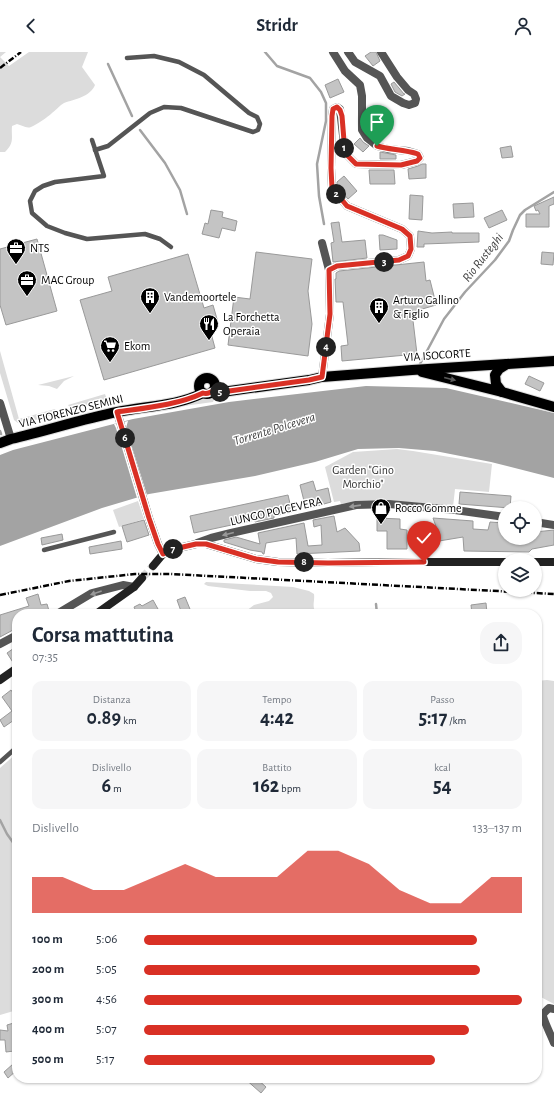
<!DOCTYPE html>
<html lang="it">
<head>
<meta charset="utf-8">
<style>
	body { margin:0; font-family:"Alegreya Sans",sans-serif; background:#f6f6f7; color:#1f2937; height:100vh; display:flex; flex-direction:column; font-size:15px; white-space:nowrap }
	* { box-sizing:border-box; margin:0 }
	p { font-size:13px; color:#747a83 }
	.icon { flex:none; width:22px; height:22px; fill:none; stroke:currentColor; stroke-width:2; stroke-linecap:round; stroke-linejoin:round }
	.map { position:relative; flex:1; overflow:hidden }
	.panel { position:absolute; left:12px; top:557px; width:530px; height:474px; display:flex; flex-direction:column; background:#fff; border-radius:16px; box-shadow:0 1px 3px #0004 }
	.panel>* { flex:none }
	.fabs { position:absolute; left:498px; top:449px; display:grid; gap:8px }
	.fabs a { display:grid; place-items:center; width:44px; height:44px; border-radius:50%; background:#fff; box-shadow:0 1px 3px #0004; font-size:20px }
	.pin { position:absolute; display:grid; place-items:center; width:34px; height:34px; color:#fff; margin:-41px -17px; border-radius:50% 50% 50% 0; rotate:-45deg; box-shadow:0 0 4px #0007 }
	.pin .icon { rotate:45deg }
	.km { position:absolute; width:20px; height:20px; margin:-10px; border-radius:50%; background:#222; color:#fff; font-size:11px; line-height:20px; text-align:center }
	.round { display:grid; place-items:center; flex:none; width:42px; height:42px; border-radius:16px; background:#f6f6f7 }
	.head { display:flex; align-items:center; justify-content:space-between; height:68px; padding:0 20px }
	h1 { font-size:22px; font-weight:700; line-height:30px }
	.stats { display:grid; grid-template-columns:repeat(3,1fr); gap:6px; height:68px; padding:4px 20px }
	.stats div { display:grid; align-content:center; border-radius:10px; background:#f6f6f7; text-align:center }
	.stats b { font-size:20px; font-weight:700 }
	.stats small { font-size:11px; font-weight:400 }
	.stats p { font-size:11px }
	.chart { height:112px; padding:8px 20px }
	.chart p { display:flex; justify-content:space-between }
	.chart svg { width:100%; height:72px; margin-top:4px; fill:#d93025; opacity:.7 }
	ul { padding:0 20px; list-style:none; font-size:13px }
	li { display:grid; grid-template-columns:64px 48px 1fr; align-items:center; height:30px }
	li i { height:10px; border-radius:5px; background:#d93025 }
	header { display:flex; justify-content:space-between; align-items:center; height:52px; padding:0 20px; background:#fff; font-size:18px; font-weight:700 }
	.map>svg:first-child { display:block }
</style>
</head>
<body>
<header><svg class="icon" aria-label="back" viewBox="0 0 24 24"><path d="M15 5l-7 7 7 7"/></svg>Stridr<svg class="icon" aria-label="person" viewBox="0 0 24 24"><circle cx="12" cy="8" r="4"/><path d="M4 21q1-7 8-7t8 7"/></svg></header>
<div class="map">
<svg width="554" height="1043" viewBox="0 0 554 1043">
	<rect width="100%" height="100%" fill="#fff"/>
	<!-- green -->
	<g fill="#dcdcdc">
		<path d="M0,0H6L0,5L9,14L29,0H88L82,15L95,33C90,45 75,47 64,51C60,53 56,58 52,61C48,65 36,73 31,75C26,77 22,73 17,72L12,74C11,86 15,90 5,100H0Z"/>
		<path d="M0,299L19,367L55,357L56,359L55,362L22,372L18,371L14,368L0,321Z"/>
		<path d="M74,324L64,329L57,337L49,334L38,333Z"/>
		<path d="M105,342L107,348L72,358L68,353Z"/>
		<path d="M216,343L213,350L184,354L200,346Z"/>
		<path d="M397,397L413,399L492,412L489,440L455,437L453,455L390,448L345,451L341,452L340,449L334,450L325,415L353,400Z"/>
		<path d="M138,449L144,467L119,475L113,458Z"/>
		<path d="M206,530L293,535L309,539L314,542C315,551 311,554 317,562H242L254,553L269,549L273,545L271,541L266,539H250L208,534L204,532Z"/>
		<path d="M547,628L554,629V952L537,943V629Z"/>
		<path d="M17,701V958L0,963V716Z"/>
	</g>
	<!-- water -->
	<path fill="#a3a3a3" d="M366,334L446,336L554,361V426L491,410L435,399L399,396L358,397L315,410L255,424L149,442L102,456L0,494V403L13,398L133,367L229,350Z"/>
	<!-- pier -->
	<path fill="#fff" d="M128,369L126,376L147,443L137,446L116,376L114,372Z"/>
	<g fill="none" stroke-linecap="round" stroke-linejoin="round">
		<!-- stream -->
		<g stroke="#a3a3a3" stroke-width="2.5">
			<path d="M265,0L277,14L310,26L321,40L326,51V69L317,112L319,144L324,172"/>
			<path d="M108,12L132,64"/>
			<path d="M140,78L165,111L180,138L187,162"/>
			<path d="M420,312L444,267L465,240L495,208L509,189L513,178L520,163L525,158L554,140"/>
			<path d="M0,379L1,382"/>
			<path d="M376,552L377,562"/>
			<path d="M0,768L7,782L17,796"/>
		</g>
	</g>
	<!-- building -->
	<g fill="#c4c4c4" stroke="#999">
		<path d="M371,0H376L380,9L373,14L365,4Z"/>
		<path d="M338,27L344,40L330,46L325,33Z"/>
		<path d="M394,30L404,42H405L402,44L395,40L391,32Z"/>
		<path d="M360,86L363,90L369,94L363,100L354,92Z"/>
		<path d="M511,94L513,105L502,106L500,96Z"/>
		<path d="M380,100L396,103V107H380Z"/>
		<path d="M422,112H426V126L409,127L408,117L418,114Z"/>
		<path d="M369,118H394L395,132H370Z"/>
		<path d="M344,124L357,139L348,147L337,134V130Z"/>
		<path d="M410,143L423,144L422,168L409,167Z"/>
		<path d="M554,145V152L549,154V175H526V162H540L538,158L536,159L534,154Z"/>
		<path d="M473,151L474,165L454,166L453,152Z"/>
		<path d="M211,158L223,160L222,165L237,169L235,179L222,176L219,186L202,182L205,171L208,172Z"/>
		<path d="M502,158L507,168L489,176L484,166Z"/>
		<path d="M339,170L342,190L365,188L367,206L333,210L331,191L334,190L331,171Z"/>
		<path d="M418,179L432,181L452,180V181H479V190L424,192V195H417Z"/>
		<path d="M379,183H383L397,188V197L380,198Z"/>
		<path d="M37,187L57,259L6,273L0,253V197Z"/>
		<path d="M256,200L312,207L308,239L312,272L308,304L228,293L234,245L250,247Z"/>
		<path d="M542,200L554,201L553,213L541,212Z"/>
		<path d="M188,202L204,256L213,253L217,267L208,270L215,296L104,328L80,248L112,239L108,225Z"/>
		<path d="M424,210L426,229L430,228L435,248H434L436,253L412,260L417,302L342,309L341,294L348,293L343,250H336L335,227H336V221L339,219Z"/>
		<path d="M529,324L544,331L540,339L525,332Z"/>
		<path d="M313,429L316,439L328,436L331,450L306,457L300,433Z"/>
		<path d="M460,440L511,444L510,456L459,452Z"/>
		<path d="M288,443L292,460L274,464V466L255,470V468L194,481L190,464Z"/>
		<path d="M334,464L337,480L345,476L359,491L360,499L297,502L296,486L266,491L264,502H263L262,500L250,498L224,490V488L236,485L260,492L258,481L304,471L308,494L322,493L321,473L314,475L313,468Z"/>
		<path d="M377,466L400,467V477L407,478V497H387V479H377Z"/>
		<path d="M433,466L473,469V477L488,478L490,470L504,471L505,486H535V480L554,478V493L532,497L529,500L464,499L463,485L439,489L438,480Z"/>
		<path d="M144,468L149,483L127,490L122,474Z"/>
		<path d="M62,482L63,488L42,493L41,486Z"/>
		<path d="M121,489L122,497L90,502L89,495Z"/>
		<path d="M38,542L41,553L47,552L50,562H17V577L13,578L0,585V563L29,554L26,546Z"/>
		<path d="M185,545L192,562H182L177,548Z"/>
		<path d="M153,548L158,557L149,562H137L134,555L140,552L142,554Z"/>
		<path d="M486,551L487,561L472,562L471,553Z"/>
		<path d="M17,594V611L14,612L7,601Z"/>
		<path d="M11,638L17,647V666L4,675L0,668L12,659L2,645Z"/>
		<path d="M17,970V992L13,993L14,999L6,1000L5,988H0V978L8,979L7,973Z"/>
		<path d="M13,1012L17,1017V1018L8,1026L4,1020Z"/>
		<path d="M244,1026H256L266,1035L261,1041Z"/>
	</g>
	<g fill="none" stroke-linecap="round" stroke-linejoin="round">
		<!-- secondary-tunnel -->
		<path stroke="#d9d9d9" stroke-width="8" stroke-dasharray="8 4" stroke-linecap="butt" d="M142,526L153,514"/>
		<!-- primary casing -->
		<g stroke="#dbdbdb" stroke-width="12">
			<g id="primary">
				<path d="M422,320L502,340L554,355"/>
				<circle cx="207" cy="334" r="8"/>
				<path d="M213,339L222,340L309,328L322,325L412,318L554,309"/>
				<path d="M502,340L496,332L495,323L499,317L507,312"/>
				<path d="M0,391L11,387C46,379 82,367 117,360C146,354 177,354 203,341"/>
			</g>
		</g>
		<!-- lane -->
		<g stroke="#555" stroke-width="4.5">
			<path d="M92,88L104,124L55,130L43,134L35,139L30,149L32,161L47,174L65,181L87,187L145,182L160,187L171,195"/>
			<path d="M95,98L108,94L150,61L164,55L181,56L253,80L258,78L260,72L257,65L249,61L204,23L179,10L154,4L127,6"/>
			<path d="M44,498L114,480"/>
			<path d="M0,710L17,695"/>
		</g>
		<!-- street -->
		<g stroke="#555" stroke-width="8">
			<path d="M348,0L355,10L380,24L391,44L403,51L409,53L415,51L416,47L414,42L408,38L397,25L381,0"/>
			<path d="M322,191L329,218"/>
			<path d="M322,325L330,262L329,218L337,214L399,208L408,204L411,197L410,184L402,177L347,154L332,136L331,116L332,64L333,57L337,55L340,57L345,101L356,112L401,113L417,109L420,106L418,102L408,99L388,97L377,94L367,86L362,78V44L360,33L345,19L333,0"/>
			<path d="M0,351L11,387"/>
			<path d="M535,470L554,473"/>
			<path d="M197,491L211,486L231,481L356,453L389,452L455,458L505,465"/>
			<path d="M57,562L92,541L123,533L134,535"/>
			<path d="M0,592L17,583"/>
			<path d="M554,957L549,956C547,958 544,960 543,963C543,968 552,985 554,991"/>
		</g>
		<!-- secondary -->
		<g stroke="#222" stroke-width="8">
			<path d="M117,360L149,466L158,492L163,502"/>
			<path d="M535,510H554"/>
			<path d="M153,514L163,502L170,498L196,492H206L256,507L278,510L328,511L380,510H505"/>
			<path d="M96,562L134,535L142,526"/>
			<path d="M0,628L17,616"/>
		</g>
		<!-- primary -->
		<use href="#primary" stroke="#000" stroke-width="10"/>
		<!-- rail -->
		<g stroke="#000" stroke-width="2.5" stroke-dasharray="6 2 1 2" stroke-linecap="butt">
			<path d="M0,16L21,0"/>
			<path d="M0,543L69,529L135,522H171L554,542"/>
		</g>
	</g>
	<!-- one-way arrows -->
	<defs><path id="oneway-solid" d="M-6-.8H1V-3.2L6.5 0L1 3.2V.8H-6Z"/></defs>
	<use fill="#595959" href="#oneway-solid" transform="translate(450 327) rotate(14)"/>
	<g fill="#999">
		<use href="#oneway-solid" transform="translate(355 454) rotate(172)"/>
		<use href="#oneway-solid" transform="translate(228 482) rotate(166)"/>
		<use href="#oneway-solid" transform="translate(96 541) rotate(161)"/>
	</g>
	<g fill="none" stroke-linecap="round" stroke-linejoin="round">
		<!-- route casing -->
		<g stroke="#fff" stroke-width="8">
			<path id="route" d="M377,94C390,98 404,97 418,102L420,106L417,109L401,113L356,112L345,101L342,64L340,58L337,55L333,57L332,64L331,116L332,136L347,154L402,177L410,184L411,197L408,204L399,208L337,214L329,218L330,262L322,325L309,328L222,340C219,340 216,339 214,339C209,340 208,343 203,341C178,353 145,356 117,360L149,466L158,492L163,502L170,498L196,492H206L256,507L278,510L328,511L424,510"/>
		</g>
		<!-- route -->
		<use href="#route" stroke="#d93025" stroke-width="5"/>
	</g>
	<!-- icons -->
	<defs>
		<g id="office-pin" transform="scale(1)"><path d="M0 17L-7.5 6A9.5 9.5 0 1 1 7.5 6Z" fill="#000" stroke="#fff"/><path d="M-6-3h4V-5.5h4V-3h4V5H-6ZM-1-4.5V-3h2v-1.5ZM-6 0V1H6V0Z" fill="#fff"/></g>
		<g id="building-pin" transform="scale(1)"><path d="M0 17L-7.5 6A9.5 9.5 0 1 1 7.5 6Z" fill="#000" stroke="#fff"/><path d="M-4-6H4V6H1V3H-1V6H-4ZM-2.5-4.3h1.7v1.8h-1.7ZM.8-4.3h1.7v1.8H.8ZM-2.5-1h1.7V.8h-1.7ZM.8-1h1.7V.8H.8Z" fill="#fff"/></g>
		<g id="restaurant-pin" transform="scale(1)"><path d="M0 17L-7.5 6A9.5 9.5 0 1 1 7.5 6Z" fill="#000" stroke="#fff"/><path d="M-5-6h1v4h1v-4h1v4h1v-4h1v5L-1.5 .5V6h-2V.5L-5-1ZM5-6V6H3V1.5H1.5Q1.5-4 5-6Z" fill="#fff"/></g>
		<g id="supermarket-pin" transform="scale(1)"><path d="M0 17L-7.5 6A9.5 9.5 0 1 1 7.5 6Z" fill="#000" stroke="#fff"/><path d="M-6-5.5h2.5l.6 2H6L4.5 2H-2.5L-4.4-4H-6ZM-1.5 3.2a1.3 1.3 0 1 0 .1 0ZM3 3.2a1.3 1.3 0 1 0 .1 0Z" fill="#fff"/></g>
		<g id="shop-pin" transform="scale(1)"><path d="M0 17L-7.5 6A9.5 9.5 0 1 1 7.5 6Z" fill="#000" stroke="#fff"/><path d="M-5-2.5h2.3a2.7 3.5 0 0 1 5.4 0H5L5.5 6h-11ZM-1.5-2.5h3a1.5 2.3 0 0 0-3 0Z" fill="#fff"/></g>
	</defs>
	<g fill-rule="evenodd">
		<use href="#office-pin" x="16" y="196"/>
		<use href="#office-pin" x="27" y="228"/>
		<use href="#building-pin" x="150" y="245"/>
		<use href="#building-pin" x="379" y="255"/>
		<use href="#restaurant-pin" x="209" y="272"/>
		<use href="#supermarket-pin" x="110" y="294"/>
		<use href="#shop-pin" x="381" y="456"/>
	</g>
	<g text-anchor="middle" stroke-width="3" stroke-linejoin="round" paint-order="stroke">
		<!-- poi labels -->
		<g font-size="12" fill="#000" stroke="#fff" text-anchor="start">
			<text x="30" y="200">NTS</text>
			<text x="41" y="232">MAC Group</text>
			<text x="164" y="249">Vandemoortele</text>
			<text x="393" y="252">Arturo Gallino<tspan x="393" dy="14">&amp; Figlio</tspan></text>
			<text x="223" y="269">La Forchetta<tspan x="223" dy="14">Operaia</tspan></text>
			<text x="124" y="298">Ekom</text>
			<text x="395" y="460">Rocco Gomme</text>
		</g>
		<!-- street labels -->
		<g font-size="12" fill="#000" stroke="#fff">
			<text transform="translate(437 303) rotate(-4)" y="4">VIA ISOCORTE</text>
			<text transform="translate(71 359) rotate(-14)" y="4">VIA FIORENZO SEMINI</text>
			<text transform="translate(276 459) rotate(-13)" y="4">LUNGO POLCEVERA</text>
		</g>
		<!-- park labels -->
		<g font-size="12" fill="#333" stroke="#fff">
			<text x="363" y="422">Garden "Gino<tspan x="363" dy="14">Morchio"</tspan></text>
		</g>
		<!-- water labels -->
		<g font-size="13" font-style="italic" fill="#444" stroke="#fff">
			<text transform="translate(482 205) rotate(-52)" y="5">Rio Rusteghi</text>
			<text transform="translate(274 376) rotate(-17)" y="5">Torrente Polcevera</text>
		</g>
	</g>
</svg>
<div class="fabs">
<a><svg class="icon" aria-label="locate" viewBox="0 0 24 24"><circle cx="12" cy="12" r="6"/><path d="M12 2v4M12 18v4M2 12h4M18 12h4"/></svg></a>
<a><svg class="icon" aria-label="layers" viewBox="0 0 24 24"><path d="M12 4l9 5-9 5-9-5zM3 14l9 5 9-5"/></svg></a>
</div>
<div class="pin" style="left:377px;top:94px;background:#1e9e55"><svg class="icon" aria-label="arrive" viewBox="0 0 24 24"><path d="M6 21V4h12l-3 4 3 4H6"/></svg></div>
<div class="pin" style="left:424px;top:510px;background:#d93025"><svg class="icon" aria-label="check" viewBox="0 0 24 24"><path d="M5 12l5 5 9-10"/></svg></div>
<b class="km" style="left:344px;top:96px">1</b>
<b class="km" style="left:336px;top:142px">2</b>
<b class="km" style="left:384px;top:210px">3</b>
<b class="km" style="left:326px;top:295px">4</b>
<b class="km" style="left:220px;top:340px">5</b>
<b class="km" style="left:125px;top:386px">6</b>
<b class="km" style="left:173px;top:497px">7</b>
<b class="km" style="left:304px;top:510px">8</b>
<section class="panel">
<div class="head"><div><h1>Corsa mattutina</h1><p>07:35</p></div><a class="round"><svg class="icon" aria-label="share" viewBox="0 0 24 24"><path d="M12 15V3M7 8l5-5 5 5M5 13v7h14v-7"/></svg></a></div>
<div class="stats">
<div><p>Distanza</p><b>0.89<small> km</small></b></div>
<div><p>Tempo</p><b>4:42</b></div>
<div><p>Passo</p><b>5:17<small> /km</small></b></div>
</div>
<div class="stats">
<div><p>Dislivello</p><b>6<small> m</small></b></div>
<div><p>Battito</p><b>162<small> bpm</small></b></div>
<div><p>kcal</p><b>54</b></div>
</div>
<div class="chart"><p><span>Dislivello</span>133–137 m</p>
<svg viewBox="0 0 160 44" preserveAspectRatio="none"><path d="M0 44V22L10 22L20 30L30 30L40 22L50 14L60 22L70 22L80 22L90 6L100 6L110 14L120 30L130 38L140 38L150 22L160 22V44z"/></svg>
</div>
<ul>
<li><b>100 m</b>5:06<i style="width:88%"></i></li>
<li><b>200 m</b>5:05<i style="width:89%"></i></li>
<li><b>300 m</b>4:56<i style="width:100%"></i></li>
<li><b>400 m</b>5:07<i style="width:86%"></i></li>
<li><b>500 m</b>5:17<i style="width:77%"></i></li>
</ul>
</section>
</div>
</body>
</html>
